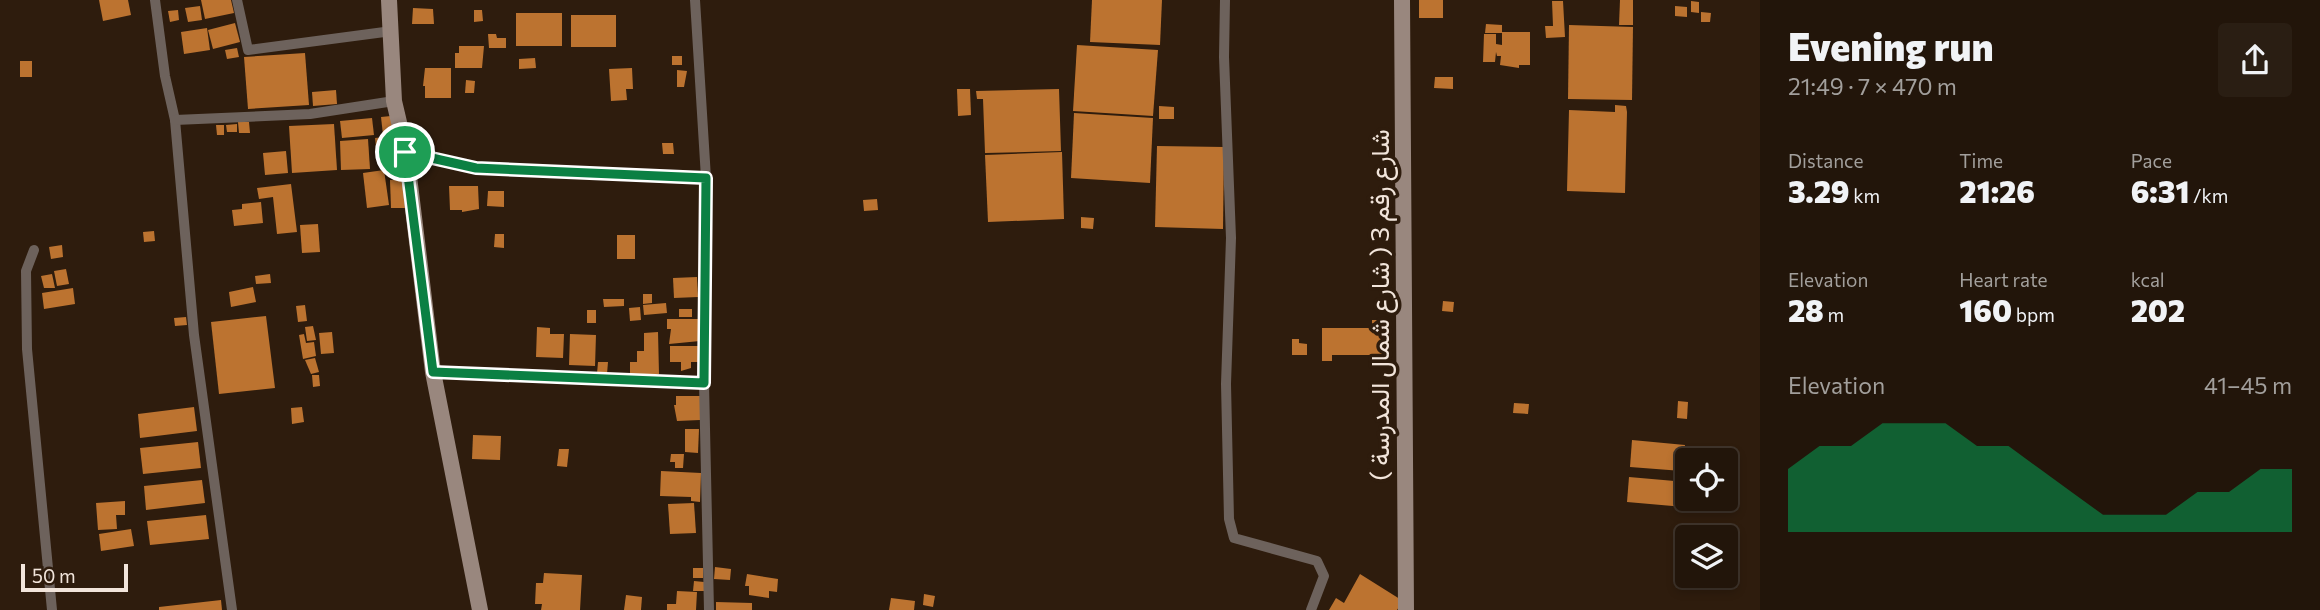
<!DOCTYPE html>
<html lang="en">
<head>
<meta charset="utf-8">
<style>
	body { margin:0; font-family:Commissioner,Vazirmatn,sans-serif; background:#2a1e13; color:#f1f3f6; height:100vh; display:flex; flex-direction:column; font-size:26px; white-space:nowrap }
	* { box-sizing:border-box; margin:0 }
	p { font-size:23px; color:#a29f9c }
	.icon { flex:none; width:38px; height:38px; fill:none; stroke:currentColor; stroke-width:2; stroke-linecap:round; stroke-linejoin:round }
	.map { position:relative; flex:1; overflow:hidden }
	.panel { display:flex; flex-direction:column; background:#22150a; width:560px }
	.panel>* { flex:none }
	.fabs { position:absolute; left:1675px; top:448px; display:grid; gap:14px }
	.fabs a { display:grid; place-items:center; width:63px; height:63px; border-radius:7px; background:#22150a; box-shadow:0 4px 10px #0003,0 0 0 2px #3f342b; font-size:35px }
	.scale { position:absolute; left:21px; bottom:18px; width:107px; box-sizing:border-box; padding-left:7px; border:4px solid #f2e5db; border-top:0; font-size:19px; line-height:24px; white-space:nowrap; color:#f2e5db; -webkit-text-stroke:5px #2e1c0d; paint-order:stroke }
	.pin { position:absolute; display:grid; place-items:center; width:60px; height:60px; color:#fff; margin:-30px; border:4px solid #fff; border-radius:50%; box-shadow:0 2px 7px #0007 }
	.round { display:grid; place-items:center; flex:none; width:74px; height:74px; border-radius:7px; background:#2a1e13 }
	.summary { display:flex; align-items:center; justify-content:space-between; height:119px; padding:0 28px }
	h1 { font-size:38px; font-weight:800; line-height:52px }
	.figures { display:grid; grid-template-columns:repeat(3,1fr); gap:10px; height:119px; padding:7px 28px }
	.figures div { display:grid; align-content:center }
	.figures b { font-size:30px; font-weight:800 }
	.figures small { font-size:19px; font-weight:400 }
	.figures p { font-size:19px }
	.chart { height:196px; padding:14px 28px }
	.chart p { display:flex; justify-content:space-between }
	.chart svg { width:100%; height:126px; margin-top:7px; fill:#0b8043; opacity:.7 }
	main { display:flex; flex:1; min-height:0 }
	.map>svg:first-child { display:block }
</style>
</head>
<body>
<main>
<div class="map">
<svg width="1760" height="610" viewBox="0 0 1760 610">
	<rect width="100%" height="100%" fill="#2e1c0d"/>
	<!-- building -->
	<g fill="#bc7330">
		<path d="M99,0H128L131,15L103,21Z"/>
		<path d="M201,0H231L234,13L205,19Z"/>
		<path d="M1092,0H1162L1160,45L1090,42Z"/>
		<rect x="1419" y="0" width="24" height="18"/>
		<path d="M1620,0H1633V25H1619Z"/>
		<path d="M1552,1H1563L1565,37L1546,38L1545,26H1553Z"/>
		<path d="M1691,1L1699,2V13L1691,12Z"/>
		<path d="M200,6L202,20L188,22L185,8Z"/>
		<path d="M1675,6L1687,7V17L1675,16Z"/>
		<path d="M413,8L433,9L434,24H412Z"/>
		<path d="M178,10L179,20L170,22L168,11Z"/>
		<path d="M474,10H482L483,21L474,22Z"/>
		<path d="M1701,12L1711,13L1710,22H1701Z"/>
		<rect x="516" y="13" width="46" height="33"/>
		<rect x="571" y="15" width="45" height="32"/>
		<path d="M235,23L240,42L213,49L208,30Z"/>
		<path d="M1486,24L1502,25V33H1485Z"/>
		<path d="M1569,25L1633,27L1632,100L1568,99Z"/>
		<path d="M207,28L210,50L184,54L181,32Z"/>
		<path d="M1502,32H1530V65H1519V68L1500,65L1501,56H1497L1496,52L1495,62H1483L1484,34H1496V44L1502,45Z"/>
		<path d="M488,34H496L497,38H506V48H489Z"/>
		<path d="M1077,45L1158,50L1153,116L1073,111Z"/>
		<path d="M459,46H484L482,68H455V53H459Z"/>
		<path d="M237,48L239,57L227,59L225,50Z"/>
		<path d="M305,53L309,105L248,109L244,57Z"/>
		<rect x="672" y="56" width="10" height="9"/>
		<path d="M535,58L536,68L519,69V59Z"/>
		<rect x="20" y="61" width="12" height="16"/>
		<path d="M425,68H451V98H425V86H423Z"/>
		<path d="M632,68L633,89H626L627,100L611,101L609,69Z"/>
		<path d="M677,70L687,71L684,87H677Z"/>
		<path d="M1435,77H1453V89L1434,88Z"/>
		<path d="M466,80L475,81L474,93H465Z"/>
		<path d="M957,89H970L971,115L958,116Z"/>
		<path d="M1059,89L1061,151L985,153L983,99H977L976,91Z"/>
		<path d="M336,90L337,104L313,106L312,92Z"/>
		<path d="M1615,105L1626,106L1627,112L1625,193L1567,191L1569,110L1615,112Z"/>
		<path d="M1159,106L1174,107V119H1159Z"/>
		<path d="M1074,113L1153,118L1150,183L1071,178Z"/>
		<path d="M391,116L394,133L383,135L381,117Z"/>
		<path d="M372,118L374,135L342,138L340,121Z"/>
		<path d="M238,122H249L250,133H239Z"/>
		<path d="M237,124V132H227L226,125Z"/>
		<path d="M334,124L337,170L292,173L289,126Z"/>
		<path d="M216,125H224V135H217Z"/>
		<path d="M393,136L395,155L377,157L375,138Z"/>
		<path d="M368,139L370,169L341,170L340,141Z"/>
		<path d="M662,143H673L674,154H663Z"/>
		<path d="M1157,146L1224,147L1223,229L1155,227Z"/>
		<path d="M286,151L288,173L265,175L263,153Z"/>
		<path d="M1062,152L1064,219L988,222L985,155Z"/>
		<path d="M402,167L403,177L391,178L390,168Z"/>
		<path d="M384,170L389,205L367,208L363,173Z"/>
		<path d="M390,180H405L406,208H391Z"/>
		<path d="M291,184L297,232L277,234L273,197L259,199L257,188Z"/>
		<path d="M449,186H478L479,209L462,212V210H450Z"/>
		<path d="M488,191H504V207L487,206Z"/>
		<path d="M877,199L878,210L864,211L863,200Z"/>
		<path d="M261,202L263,223L234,226L232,210L242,209V204Z"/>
		<path d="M1081,217L1094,218L1093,229L1081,228Z"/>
		<path d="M318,224L320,252L302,253L300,225Z"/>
		<path d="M154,231L155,241L144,242L143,232Z"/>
		<path d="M495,234H504V248L494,247Z"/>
		<rect x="617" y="235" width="18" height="24"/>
		<path d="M62,245L63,257L51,259L49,247Z"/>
		<path d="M66,269L69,284L57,286L54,271Z"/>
		<path d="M52,274L55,288H44L41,276Z"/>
		<path d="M270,274L271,283L256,284L255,276Z"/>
		<path d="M697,277L698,297L674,298L673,278Z"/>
		<path d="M253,287L256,302L231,307L229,292Z"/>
		<path d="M73,288L75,304L44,309L42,293Z"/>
		<path d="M643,294H652V303L643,304Z"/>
		<path d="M603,299H624V306L604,307Z"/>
		<path d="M1443,301L1454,302L1453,312L1442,311Z"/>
		<path d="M666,303L667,313L644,315L643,305Z"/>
		<path d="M305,305L307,321L298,322L296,306Z"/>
		<path d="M640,307L641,320L630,321L629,308Z"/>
		<rect x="679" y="309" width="13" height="8"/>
		<rect x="587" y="310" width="9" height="13"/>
		<path d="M266,316L275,388L219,394L211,322Z"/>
		<path d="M186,317L187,325L175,326L174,318Z"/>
		<path d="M667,319H700V341L669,344L671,329H667Z"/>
		<path d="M1372,320H1382V355H1332V361H1322V328H1372Z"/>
		<path d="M313,326L316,340L307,341L305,327Z"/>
		<path d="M537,327L550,328V334H564L563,358L536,357Z"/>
		<path d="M332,332L334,353L321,354L319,333Z"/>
		<path d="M658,332L659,374H630V362H637V351H644V333Z"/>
		<path d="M304,334L306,343L314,342L316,356L303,359L299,335Z"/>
		<path d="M570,334L596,335L595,366L569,365Z"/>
		<path d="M1292,339H1299V343L1307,344V355H1292Z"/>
		<path d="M670,346H699V362H691V368L681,371V362H670Z"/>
		<path d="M315,358L319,372L311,374L305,360Z"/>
		<path d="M598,362H608L607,374H597Z"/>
		<path d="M312,375H319L320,386L313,387Z"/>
		<path d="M676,396H700V420L677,421L674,405H676Z"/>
		<path d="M1678,401L1688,402L1687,419L1677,418Z"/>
		<path d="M1514,403L1529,404L1528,414L1513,413Z"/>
		<path d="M194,407L197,431L140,438L138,414Z"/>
		<path d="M302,407L304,422L292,424L291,408Z"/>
		<path d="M685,429H699L698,453L685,452Z"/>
		<path d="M473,435L501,436L500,460L472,459Z"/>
		<path d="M1632,440L1685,445L1682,471L1630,467Z"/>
		<path d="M198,442L201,468L143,474L140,448Z"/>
		<path d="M559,449H569L567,467L557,466Z"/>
		<path d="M671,454H684L683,468H675V462H670Z"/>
		<path d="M661,471L701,473L700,502L691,501V497L660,496Z"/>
		<path d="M1629,477L1686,482L1684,507L1627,502Z"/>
		<path d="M202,480L205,503L146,510L144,486Z"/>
		<path d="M125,501V515H116L117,529L98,530L96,503Z"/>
		<path d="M694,503L696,533L670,534L668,504Z"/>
		<path d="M206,515L209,539L150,545L147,521Z"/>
		<path d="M131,529L134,546L101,551L99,534Z"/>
		<path d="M715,567L731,569L730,580L714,579Z"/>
		<rect x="693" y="568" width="10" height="10"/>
		<path d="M544,573L582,575L580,610H541L542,604H535L536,583H543Z"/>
		<path d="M747,574L778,579L777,592L769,591V598L749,595V586H745Z"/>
		<path d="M1360,574L1403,601L1397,610H1329L1336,598L1344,603Z"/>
		<path d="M694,581L704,582V591H693Z"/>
		<path d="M677,591L697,592L696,610H667V604H676Z"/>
		<path d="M924,594L935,596L933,607L923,605Z"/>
		<path d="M626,595L642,597L641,610H624Z"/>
		<path d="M891,598L915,601L914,610H889Z"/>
		<path d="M221,600L222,610H159V607Z"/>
		<path d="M716,602L752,603V610H716Z"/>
	</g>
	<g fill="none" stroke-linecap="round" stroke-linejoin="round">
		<!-- street -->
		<g stroke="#6d625c" stroke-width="10">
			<path d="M155,0L165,76L175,120L194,335L232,610"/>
			<path d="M237,0L248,50L392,31"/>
			<path d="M695,0L706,178L704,383L709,610"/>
			<path d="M1225,0L1224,57L1231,238L1226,384L1229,519L1234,538L1317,561L1324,576L1311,610"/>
			<path d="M175,120L310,114L394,101"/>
			<path d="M406,152L476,168L706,178"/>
			<path d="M34,250L26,271L27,349L52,610"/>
			<path d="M433,372L704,383"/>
		</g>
		<!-- secondary -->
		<g stroke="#99877e" stroke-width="16">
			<path d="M389,0L394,101L406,152L433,372L480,610"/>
			<path d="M1402,0L1406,610"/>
		</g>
	</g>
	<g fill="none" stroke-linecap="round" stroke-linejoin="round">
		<!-- route casing -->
		<g stroke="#fff" stroke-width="14">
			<path id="route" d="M405,152L476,168L706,178L704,383L433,372Z"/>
		</g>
		<!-- route -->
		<use href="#route" stroke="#0b8043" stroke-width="9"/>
	</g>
	<g text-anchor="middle" stroke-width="7" stroke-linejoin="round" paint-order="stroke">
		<!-- street labels -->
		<g font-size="26" fill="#f2e5db" stroke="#2e1c0d">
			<text transform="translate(1380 305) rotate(-90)" y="9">شارع رقم 3 ( شارع شمال المدرسة )</text>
		</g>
	</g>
</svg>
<div class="fabs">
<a><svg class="icon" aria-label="locate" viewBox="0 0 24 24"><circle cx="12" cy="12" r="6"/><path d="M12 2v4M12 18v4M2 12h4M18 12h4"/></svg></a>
<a><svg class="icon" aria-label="layers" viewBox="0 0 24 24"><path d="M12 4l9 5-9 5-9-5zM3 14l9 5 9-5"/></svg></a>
</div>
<div class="scale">50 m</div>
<div class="pin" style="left:405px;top:152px;background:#1e9e55"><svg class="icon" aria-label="arrive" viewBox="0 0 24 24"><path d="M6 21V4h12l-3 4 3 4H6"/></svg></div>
</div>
<section class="panel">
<div class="summary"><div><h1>Evening run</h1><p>21:49 · 7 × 470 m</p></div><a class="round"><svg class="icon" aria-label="share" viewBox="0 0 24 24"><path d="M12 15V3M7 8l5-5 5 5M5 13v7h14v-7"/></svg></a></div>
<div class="figures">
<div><p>Distance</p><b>3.29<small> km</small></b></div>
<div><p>Time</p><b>21:26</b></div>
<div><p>Pace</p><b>6:31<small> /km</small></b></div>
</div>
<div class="figures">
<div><p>Elevation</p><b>28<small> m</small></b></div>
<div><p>Heart rate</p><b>160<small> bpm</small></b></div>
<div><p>kcal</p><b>202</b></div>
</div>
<div class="chart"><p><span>Elevation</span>41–45 m</p>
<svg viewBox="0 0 160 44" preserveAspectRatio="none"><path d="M0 44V22L10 14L20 14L30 6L40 6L50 6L60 14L70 14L80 22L90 30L100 38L110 38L120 38L130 30L140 30L150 22L160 22V44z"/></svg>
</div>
</section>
</main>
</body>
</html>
